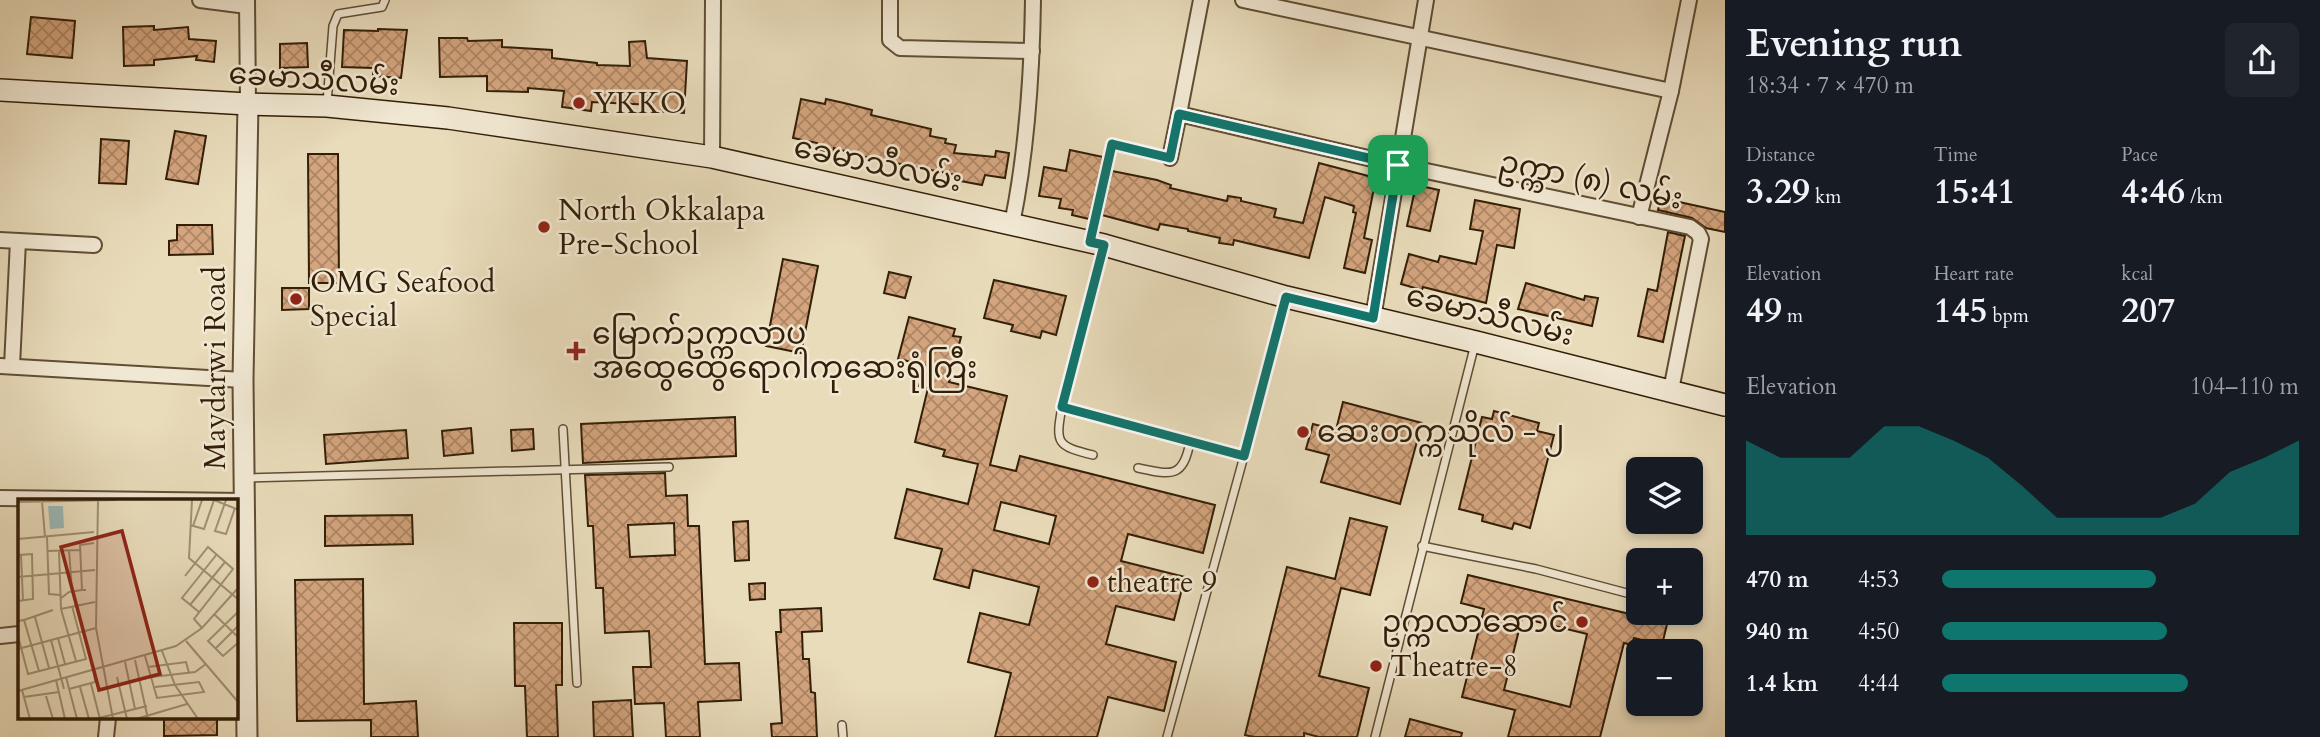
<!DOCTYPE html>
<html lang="en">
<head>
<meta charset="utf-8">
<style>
	body { margin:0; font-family:Cardo,"Noto Sans Myanmar",serif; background:#20242c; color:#f1f3f6; height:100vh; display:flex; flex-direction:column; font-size:26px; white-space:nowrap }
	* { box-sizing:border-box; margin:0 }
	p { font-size:23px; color:#9ea1a6 }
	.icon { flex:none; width:38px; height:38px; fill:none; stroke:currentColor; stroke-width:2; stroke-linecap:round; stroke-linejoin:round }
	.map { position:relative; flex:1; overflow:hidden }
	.side { display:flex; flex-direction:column; background:#171b24; width:595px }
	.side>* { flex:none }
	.tools { position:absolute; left:1626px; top:457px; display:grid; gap:14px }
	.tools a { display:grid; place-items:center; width:77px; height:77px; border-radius:10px; background:#171b24; box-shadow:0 4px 10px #0003; font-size:35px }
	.pin { position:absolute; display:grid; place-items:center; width:60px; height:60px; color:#fff; margin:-30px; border-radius:14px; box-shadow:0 4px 10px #0006 }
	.round { display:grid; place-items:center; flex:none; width:74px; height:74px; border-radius:10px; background:#20242c }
	.summary { display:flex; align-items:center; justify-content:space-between; height:119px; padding:0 21px }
	h1 { font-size:38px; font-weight:800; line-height:52px }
	.metrics { display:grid; grid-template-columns:repeat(3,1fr); gap:10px; height:119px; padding:7px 21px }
	.metrics div { display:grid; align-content:center }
	.metrics b { font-size:35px; font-weight:800 }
	.metrics small { font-size:19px; font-weight:400 }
	.metrics p { font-size:19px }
	.chart { height:196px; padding:14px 21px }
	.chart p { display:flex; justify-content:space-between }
	.chart svg { width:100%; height:126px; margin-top:7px; fill:#0f766e; opacity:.7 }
	ul { padding:0 21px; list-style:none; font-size:23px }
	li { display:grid; grid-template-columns:112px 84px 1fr; align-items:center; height:52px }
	li i { height:18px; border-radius:9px; background:#0f766e }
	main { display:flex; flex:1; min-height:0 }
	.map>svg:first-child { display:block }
</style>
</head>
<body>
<main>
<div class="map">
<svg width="1725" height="737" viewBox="0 0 1725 737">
	<defs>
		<pattern id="building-cross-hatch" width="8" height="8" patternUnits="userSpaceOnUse" patternTransform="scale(1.75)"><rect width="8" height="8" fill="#d4a57e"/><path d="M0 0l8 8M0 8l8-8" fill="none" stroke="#ad8665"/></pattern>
	</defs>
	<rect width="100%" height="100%" fill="#e9dcbb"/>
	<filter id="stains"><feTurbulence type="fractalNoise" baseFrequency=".00286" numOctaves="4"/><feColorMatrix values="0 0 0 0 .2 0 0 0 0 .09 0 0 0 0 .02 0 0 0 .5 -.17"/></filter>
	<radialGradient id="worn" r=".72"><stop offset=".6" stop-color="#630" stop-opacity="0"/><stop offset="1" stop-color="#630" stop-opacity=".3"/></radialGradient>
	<!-- building -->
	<g fill="url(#building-cross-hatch)" stroke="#331e07" stroke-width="2" fill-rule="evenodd">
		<path d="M31,17L75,21L72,58L27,54Z"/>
		<path d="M154,26V30L188,27L189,39L216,41L214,62L196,60L197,56L154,60V65L124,66L123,27Z"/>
		<path d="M378,29L407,30L401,78L373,76V68L342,67L344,30L378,31Z"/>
		<path d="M439,38H467L468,41L502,40V47L552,50V58L597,63V65L630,66L629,42L645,41L647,58L687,61L684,113L653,111V105L592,102L591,111L562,107L564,91L528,88V92L487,91V76L440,77Z"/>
		<path d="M307,43L308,67L280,68V44Z"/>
		<path d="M801,99L825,104L826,99L844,103L872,110L871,115L931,129L930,136L946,139L945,143L956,145L954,153L995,157L996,151L1009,153L1005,178L985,175L982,185L955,180L956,175L865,157L834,148L833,153L816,149L817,143L793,138Z"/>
		<path d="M175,131L206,136L198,184L166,179Z"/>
		<path d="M101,139L129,141L126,184L99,183Z"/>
		<path d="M1070,150L1103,157L1089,219L1072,215L1073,210L1059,208L1061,199L1039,196L1044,167L1066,171Z"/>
		<path d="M308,154H338L339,283H309Z"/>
		<path d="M1319,163L1376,178L1364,238L1372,240L1365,273L1344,268L1356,213L1353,212L1354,206L1325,197L1309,258L1234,240L1233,245L1219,243L1220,238L1188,231V229L1160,224L1158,230L1102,215L1112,171L1157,180L1171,185L1170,188L1227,201L1228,196L1241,198V201L1276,209L1274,217L1303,223Z"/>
		<path d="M1416,185L1439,190L1430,231L1407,226Z"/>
		<path d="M1661,198L1725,212V232L1706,228L1692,218L1658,210Z"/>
		<path d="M1475,200L1520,209L1514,248L1497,245L1486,303L1423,287L1422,290L1401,284L1409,254L1438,262L1440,256L1476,264L1483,231L1470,229Z"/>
		<path d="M177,225H212L213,254L169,255V241L177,240Z"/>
		<path d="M1668,232L1685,236L1663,342L1638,336L1648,289L1657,291Z"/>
		<path d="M783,259L818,266L801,353L766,346Z"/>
		<path d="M889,272L911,277L905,298L884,293Z"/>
		<path d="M994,280L1066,296L1056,335L1042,331L1040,338L1011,331L1013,325L984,318Z"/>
		<path d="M1526,283L1584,300L1585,296L1598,298L1592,326L1518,309Z"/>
		<path d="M282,288H309V309L282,310Z"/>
		<path d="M909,317L955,329L953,336L961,337L949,382L1007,396L990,465L1016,471L1020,456L1215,505L1203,553L1128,534L1121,561L1185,577L1174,620L1116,606L1106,644L1176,662L1164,711L1108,697L1097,737H995L1011,673L968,662L980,613L1029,625L1039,587L973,570L969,588L934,579L942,549L895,538L907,489L968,504L978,464L943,456L945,450L915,442L928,388L919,386L925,365L898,359ZM1001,502L1056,516L1049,544L994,530Z"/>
		<path d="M1343,402L1422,423L1400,504L1321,482L1329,455L1306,449L1313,424L1336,430Z"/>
		<path d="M1494,411L1539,423L1537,431L1554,435L1530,528L1514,523L1512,529L1482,521L1483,515L1459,509L1482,417L1492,419Z"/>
		<path d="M735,417L736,456L583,463L581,424Z"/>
		<path d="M471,428L473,453L444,456L442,431Z"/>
		<path d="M533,429L534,449L512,451L511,430Z"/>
		<path d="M406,430L408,458L326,464L324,435Z"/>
		<path d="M665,473L666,496L687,495L688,526H699L705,664L739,663L741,700L698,702L700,737H666L664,703L635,704L633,667H651L649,631L605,633L603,588H596L593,526H588L585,475ZM674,523L675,555L630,557L628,525Z"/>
		<path d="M412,515L413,544L325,546V516Z"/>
		<path d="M1350,518L1387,527L1370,595L1341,588L1319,676L1369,688L1357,737H1319L1304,733V737H1254L1245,735L1287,567L1335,579Z"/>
		<path d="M748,521L749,560L735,561L733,522Z"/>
		<path d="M1468,575L1638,616L1639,612H1656L1669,616L1662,645L1634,638L1632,645L1624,643L1600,737H1508L1515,710L1462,697L1484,609L1461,603ZM1522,618L1587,634L1570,707L1504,690Z"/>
		<path d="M363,579L364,704L416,701L418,737H371V720L297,721L295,580Z"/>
		<path d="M765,583V599L750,600L749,584Z"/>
		<path d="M821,608L822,631L802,632L803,659H809L811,692L815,693L817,737H772L771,724L782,723L776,632H781L780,610Z"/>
		<path d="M514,623H562V685H556L558,737H527L525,686H515Z"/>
		<path d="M631,700L633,737H594L593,702Z"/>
		<path d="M217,718V735L164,736V719Z"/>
		<path d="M1410,719L1462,733L1461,737H1405Z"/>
	</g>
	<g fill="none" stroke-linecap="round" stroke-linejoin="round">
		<!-- service casing -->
		<g stroke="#604e34" stroke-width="10">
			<g id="service">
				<path d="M327,103L333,26L338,14L382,7L385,0"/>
				<path d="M1091,238L1112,144L1170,158"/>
				<path d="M1103,246L1062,407L1244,456L1285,300"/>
				<path d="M1062,407C1055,444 1057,446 1093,455"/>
				<path d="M563,429L577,683"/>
				<path d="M1138,468C1171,475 1183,479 1190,442"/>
				<path d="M244,478L669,467"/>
				<path d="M1422,546L1536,569L1638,596"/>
				<path d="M842,725L843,737"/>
				<path d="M1167,737L1244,456"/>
				<path d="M1375,737L1475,344"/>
			</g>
		</g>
		<!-- minor casing -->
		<g stroke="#604e34" stroke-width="18">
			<g id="minor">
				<path d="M200,0L247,6"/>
				<path d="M247,0L248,104"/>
				<path d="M890,0V40L900,48L1032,51"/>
				<path d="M1243,0L1671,91"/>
				<path d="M1179,114L1201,0"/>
				<path d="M712,157L713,0"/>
				<path d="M1170,158L1179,114L1398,165L1690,227L1698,233L1701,239L1671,390"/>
				<path d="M1639,217L1671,91L1689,0"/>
				<path d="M1012,224C1027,151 1032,74 1033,0"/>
				<path d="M0,240L94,245"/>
				<path d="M1373,318L1426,0"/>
				<path d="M0,366L243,380"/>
				<path d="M12,366L18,241"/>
				<path d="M0,498L244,501"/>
				<path d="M0,636L19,634"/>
				<path d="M106,737L108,718"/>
			</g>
		</g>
		<!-- tertiary casing -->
		<g stroke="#604e34" stroke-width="23">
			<path id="tertiary" d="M247,737L243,380L248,104"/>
		</g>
		<!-- secondary casing -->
		<g stroke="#331e07" stroke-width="24">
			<path id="secondary" d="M0,90L248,104L327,106L448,118L712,157L1104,245L1286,297L1476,342L1725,405"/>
		</g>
		<!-- service -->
		<use href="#service" stroke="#f1e8d3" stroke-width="7"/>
		<!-- minor -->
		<use href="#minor" stroke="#f1e8d3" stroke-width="14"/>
		<!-- tertiary -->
		<use href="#tertiary" stroke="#f1e8d3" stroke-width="19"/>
		<!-- secondary -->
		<use href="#secondary" stroke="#f1e8d3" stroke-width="21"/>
	</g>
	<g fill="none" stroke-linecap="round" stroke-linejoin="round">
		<!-- route casing -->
		<g stroke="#fff" stroke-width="14">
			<path id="route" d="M1179,114L1398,165L1373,318L1286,297L1244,456L1062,407L1104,245L1090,242L1112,144L1170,158Z"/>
		</g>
		<!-- route -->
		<use href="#route" stroke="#0f766e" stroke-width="9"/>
	</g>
	<!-- markers -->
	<g fill="#8f2418" stroke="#f1e8d3" stroke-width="2.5">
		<circle cx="579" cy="103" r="7"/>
		<circle cx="544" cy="227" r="7"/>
		<circle cx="296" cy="299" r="7"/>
		<path d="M572.5 340.5h7v7h7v7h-7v7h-7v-7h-7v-7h7z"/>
		<circle cx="1303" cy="432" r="7"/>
		<circle cx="1093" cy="582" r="7"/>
		<circle cx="1582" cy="622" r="7"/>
		<circle cx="1376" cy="666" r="7"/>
	</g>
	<g text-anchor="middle" stroke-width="5" stroke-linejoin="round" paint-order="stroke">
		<!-- street labels -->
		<g font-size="30" fill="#331e07" stroke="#f1e8d3">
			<text transform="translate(314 79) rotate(4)" y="10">ခေမာသီလမ်း</text>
			<text transform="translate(878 164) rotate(12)" y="10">ခေမာသီလမ်း</text>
			<text transform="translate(1591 180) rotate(12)" y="10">ဥက္ကာ (၈) လမ်း</text>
			<text transform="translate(1490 315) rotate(14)" y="10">ခေမာသီလမ်း</text>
			<text transform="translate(215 368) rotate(-90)" y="10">Maydarwi Road</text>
		</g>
		<!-- poi labels -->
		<g font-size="30" fill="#331e07" stroke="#f1e8d3" text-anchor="start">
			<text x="593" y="113">YKKO</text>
			<text x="558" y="220">North Okkalapa<tspan x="558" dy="34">Pre-School</tspan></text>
			<text x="310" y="292">OMG Seafood<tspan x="310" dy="34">Special</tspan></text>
			<text x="592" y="344">မြောက်ဥက္ကလာပ<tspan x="592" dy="34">အထွေထွေရောဂါကုဆေးရုံကြီး</tspan></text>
			<text x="1317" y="442">ဆေးတက္ကသိုလ် - ၂</text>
			<text x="1107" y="592">theatre 9</text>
			<text x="1568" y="632" text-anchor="end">ဥက္ကလာဆောင်</text>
			<text x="1390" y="676">Theatre-8</text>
		</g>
	</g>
	<!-- overview -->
	<g transform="translate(18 499)">
		<rect width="220" height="220" fill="#e9dcbb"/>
		<path d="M30,7H45L46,29L32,30Z" fill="#9cb9ba"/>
		<path fill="none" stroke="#a09073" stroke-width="2" d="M80,1L78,129L95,220M174,1L171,59L221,101M196,1L221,11M208,1L197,32L208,35L217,9M24,2L27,38M0,3L98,1M172,26L186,30L196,1M175,27L184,1M29,38L31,95L42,96M0,40L76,33M51,51L54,92M30,52L62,51M41,52L43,110L58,162M0,56L14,55L15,100L0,102M3,56L5,102M167,77L190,48L215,70L176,120L184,129M0,78L77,71M68,91H64L62,46L76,44M42,100L51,93L64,91M172,106L207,63M43,110L77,103M221,112L190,142L205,157L221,143M181,113L164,99L199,55M197,116L221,139M17,118L31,169M6,121L35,111M0,122L6,121L21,172M0,137L10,175L68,160L54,107M40,139L47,165M33,141L46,190M168,142L221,204M0,150L78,129M197,150L221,126M144,152L157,186L180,220M127,157L139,199L186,193L181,183L137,188M117,161L130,220M107,163L117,210M130,168L168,163L171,174M48,178L59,220M99,178L109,220M134,178L177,173L188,165M38,181L47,220M73,185L82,220M62,188L71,220M51,190L77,183L76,171M4,191L12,220M0,192L158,147L184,129L221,88M28,197L35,220M6,198L41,193M77,220L129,207M118,220L169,205"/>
		<path fill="#8f2418" fill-opacity="0.15" stroke="#8f2418" stroke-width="3.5" d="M104,32L142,175L81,191L43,48Z"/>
		<rect width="220" height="220" fill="none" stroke="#331e07" stroke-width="3.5"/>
	</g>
	<rect width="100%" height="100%" filter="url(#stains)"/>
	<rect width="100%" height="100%" fill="url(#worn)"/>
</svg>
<div class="tools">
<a><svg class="icon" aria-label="layers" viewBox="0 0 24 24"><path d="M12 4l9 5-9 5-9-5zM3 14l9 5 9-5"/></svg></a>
<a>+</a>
<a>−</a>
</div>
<div class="pin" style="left:1398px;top:165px;background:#1e9e55"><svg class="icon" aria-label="arrive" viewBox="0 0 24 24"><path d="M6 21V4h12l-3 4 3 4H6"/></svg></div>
</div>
<section class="side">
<div class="summary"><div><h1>Evening run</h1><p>18:34 · 7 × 470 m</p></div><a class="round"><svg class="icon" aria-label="share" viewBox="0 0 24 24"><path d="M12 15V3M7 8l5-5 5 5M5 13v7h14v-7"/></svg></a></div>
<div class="metrics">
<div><p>Distance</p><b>3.29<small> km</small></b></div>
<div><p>Time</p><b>15:41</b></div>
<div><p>Pace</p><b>4:46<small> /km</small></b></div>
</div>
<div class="metrics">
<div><p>Elevation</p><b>49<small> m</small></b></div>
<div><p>Heart rate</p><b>145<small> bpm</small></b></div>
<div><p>kcal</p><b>207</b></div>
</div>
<div class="chart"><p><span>Elevation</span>104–110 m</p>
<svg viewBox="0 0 160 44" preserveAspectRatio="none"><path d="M0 44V11L10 17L20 17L30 17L40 6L50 6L60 11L70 17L80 27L90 38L100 38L110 38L120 38L130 33L140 22L150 17L160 11V44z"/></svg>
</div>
<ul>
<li><b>470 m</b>4:53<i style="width:60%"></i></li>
<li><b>940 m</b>4:50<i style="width:63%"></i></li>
<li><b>1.4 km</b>4:44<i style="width:69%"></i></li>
</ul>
</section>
</main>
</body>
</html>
